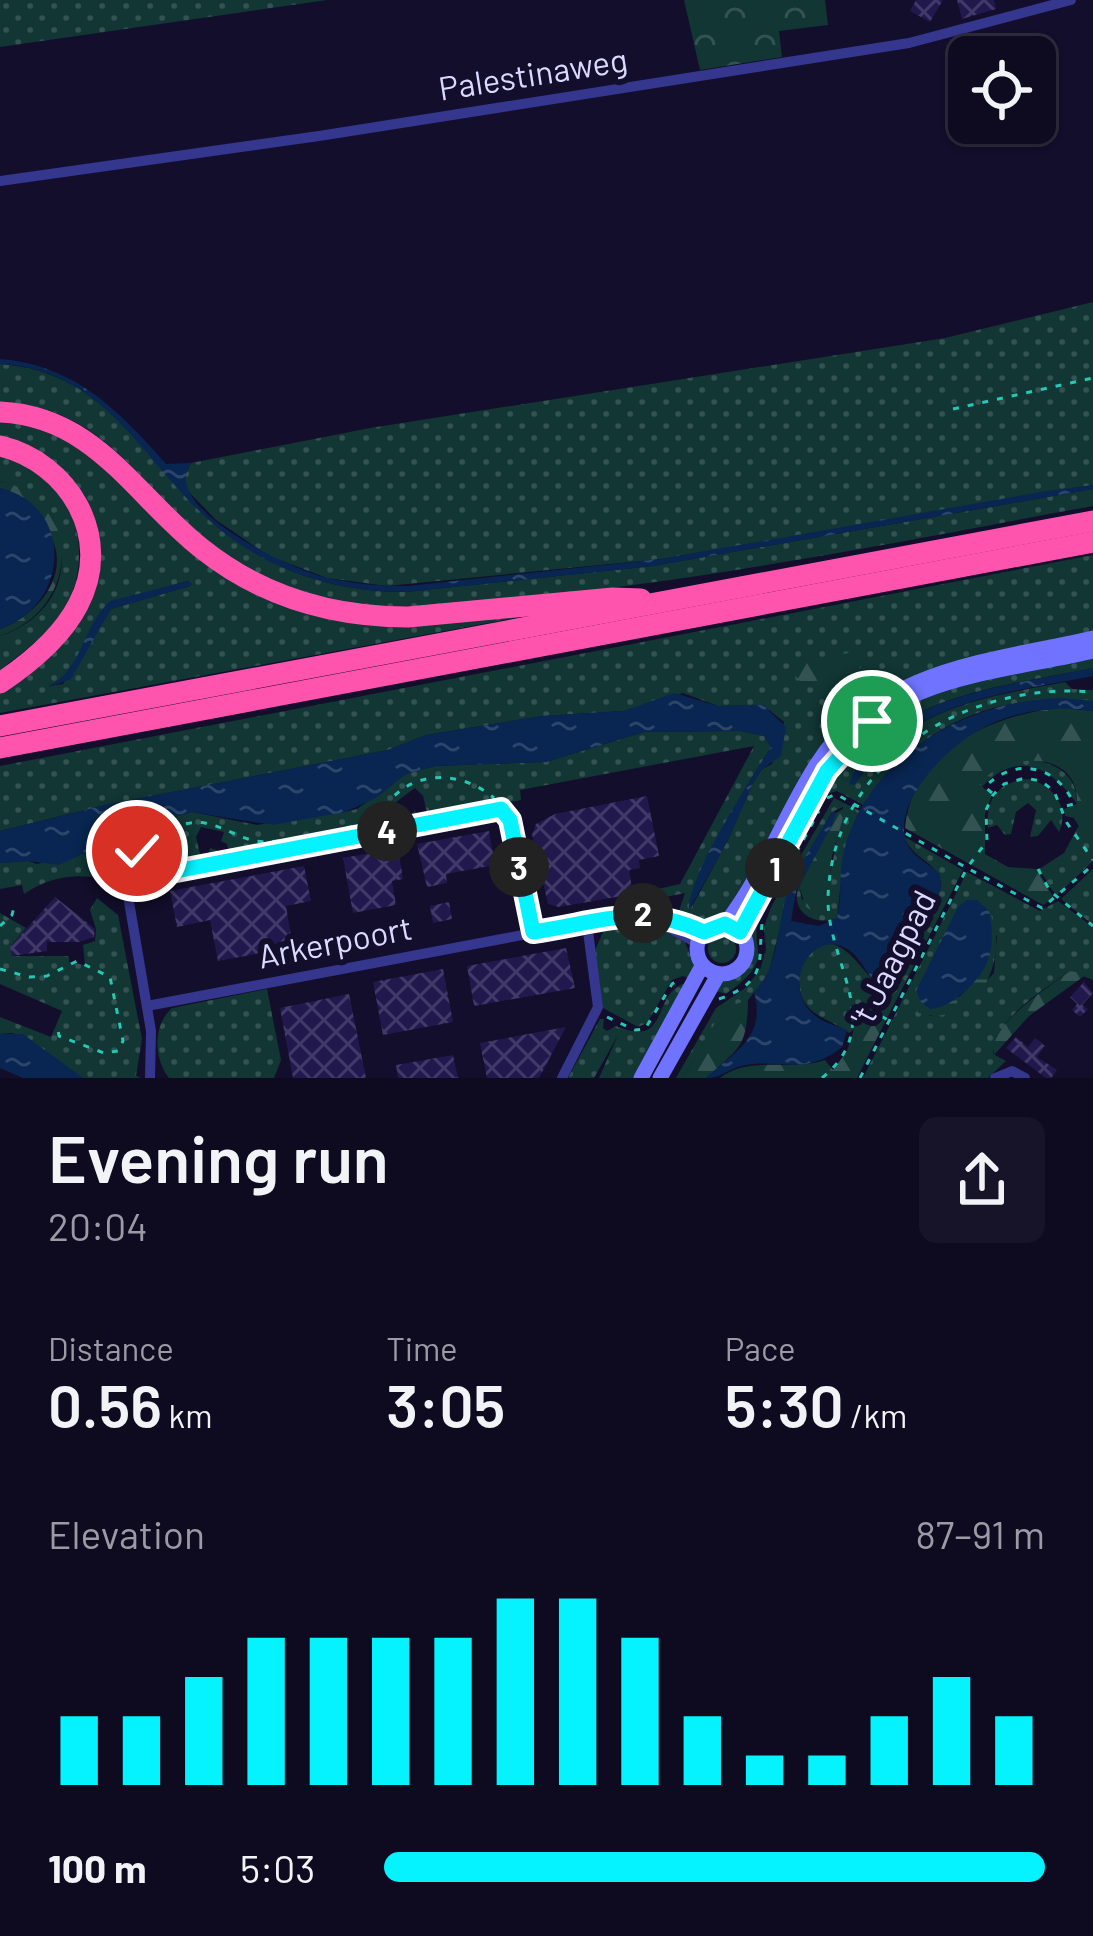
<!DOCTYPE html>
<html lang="en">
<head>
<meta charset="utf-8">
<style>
	body { margin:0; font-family:Barlow,sans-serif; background:#171329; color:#f1f3f6; height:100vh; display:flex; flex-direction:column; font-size:45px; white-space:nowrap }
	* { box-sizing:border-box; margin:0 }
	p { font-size:39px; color:#9b9aa5 }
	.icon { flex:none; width:66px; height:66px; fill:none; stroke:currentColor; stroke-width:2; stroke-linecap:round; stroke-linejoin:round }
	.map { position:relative; height:1078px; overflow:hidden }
	.drawer { display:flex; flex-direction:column; background:#0e0a20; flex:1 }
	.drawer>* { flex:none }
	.buttons { position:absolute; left:948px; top:36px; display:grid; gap:24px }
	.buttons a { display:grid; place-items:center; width:108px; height:108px; border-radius:18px; background:#0e0a20; box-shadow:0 3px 9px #0004,0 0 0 3px #2e2b3e; font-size:60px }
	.pin { position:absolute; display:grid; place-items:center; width:102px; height:102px; color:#fff; margin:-51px; border:6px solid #fff; border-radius:50%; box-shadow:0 3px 12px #0007 }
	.km { position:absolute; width:60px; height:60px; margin:-30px; border-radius:50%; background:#222; color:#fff; font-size:33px; line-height:60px; text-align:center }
	.round { display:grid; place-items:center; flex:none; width:126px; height:126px; border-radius:18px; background:#171329 }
	.overview { display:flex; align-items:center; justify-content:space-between; height:204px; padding:0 48px }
	h1 { font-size:66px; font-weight:600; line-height:90px }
	.figures { display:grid; grid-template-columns:repeat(3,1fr); gap:18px; height:204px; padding:12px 48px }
	.figures div { display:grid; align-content:center }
	.figures b { font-size:60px; font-weight:600 }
	.figures small { font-size:33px; font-weight:400 }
	.figures p { font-size:33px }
	.chart { height:336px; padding:24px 48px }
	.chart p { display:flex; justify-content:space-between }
	.chart svg { width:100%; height:216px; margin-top:12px; stroke:#05f2ff; stroke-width:6 }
	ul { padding:0 48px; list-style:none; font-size:39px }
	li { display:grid; grid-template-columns:192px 144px 1fr; align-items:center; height:90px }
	li i { height:30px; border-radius:15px; background:#05f2ff }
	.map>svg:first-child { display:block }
</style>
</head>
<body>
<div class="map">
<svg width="1093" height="1078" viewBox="0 0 1093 1078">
	<defs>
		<pattern id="grass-dots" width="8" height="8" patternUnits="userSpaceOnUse" patternTransform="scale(3)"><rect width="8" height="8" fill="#113633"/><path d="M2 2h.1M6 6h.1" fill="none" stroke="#335252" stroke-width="1.8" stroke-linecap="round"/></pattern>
		<pattern id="forest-firs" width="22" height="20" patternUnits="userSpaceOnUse" patternTransform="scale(3)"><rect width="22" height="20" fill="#113633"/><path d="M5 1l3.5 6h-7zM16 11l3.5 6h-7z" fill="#335252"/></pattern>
		<pattern id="wetland-marsh" width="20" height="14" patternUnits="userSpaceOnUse" patternTransform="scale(3)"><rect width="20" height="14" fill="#113633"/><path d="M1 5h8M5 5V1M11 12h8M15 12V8" fill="none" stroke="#335252"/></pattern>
		<pattern id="park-crowns" width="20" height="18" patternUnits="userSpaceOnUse" patternTransform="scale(3)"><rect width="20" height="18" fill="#113633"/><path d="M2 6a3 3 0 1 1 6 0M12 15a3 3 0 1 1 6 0" fill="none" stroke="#335252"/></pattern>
		<pattern id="water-ripples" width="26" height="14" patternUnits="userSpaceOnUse" patternTransform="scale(3)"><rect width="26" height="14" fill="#082651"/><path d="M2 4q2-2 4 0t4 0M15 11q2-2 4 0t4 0" fill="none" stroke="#2b456b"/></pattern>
		<pattern id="building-cross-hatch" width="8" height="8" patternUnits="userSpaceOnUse" patternTransform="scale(3)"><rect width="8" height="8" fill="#21194e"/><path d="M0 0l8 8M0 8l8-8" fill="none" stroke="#413a69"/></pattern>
	</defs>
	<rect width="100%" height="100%" fill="#120e2b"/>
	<!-- grass -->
	<g fill="url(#grass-dots)" fill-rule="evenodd">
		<path d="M0,0H327L0,47Z"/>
		<path d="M1093,302V485L661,559L387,586L327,578L269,556L216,520L186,489L183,479L191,463L370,428L945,338Z"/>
		<path d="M0,364C101,372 133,443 196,507C252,565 327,592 406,592L653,566L1093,489V506C902,541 711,580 517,598C446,604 371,616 301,593C261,579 223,556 192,527C129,470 95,406 0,402Z"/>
		<path d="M0,417L49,425L296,606L548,612L0,713V688L74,620L86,512L0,441ZM188,581L190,586L111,609L63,684L49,686C82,672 85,625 110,602Z"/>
		<path d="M0,456C11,460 25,464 35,471C82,501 92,567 62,612C46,636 22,653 0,670V636C64,615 84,547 32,501C21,492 14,484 0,481Z"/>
		<path d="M1093,555V634L901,683L733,907C715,922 699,925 678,914L685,893L661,898L658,889L680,884L754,746L520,790L521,800L412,822L414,810L420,817L427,813L423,796L415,788L396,802L402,808V824L230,856L227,844L221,841L224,832L201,827L196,837L200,854L208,855L210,848L217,850L219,858L140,873L138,870L119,876L115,882C83,872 53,874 24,894L22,885L0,889V863L28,861L37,864L86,853L133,839L165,820L192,812L257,825L345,812L357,809L406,774L435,766L546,762L644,732L741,731L764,736L771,747C739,798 705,852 690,910L728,840L753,783L762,769L772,764L784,722L763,705L718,706L683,693L624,711L542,716L426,735L388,750L105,805L0,831V766Z"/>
		<path d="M1093,655V668C1015,685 879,694 854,785C911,707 976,699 1065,682L1072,689L1093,690V701C995,693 919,722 865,806L837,791L826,794C804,827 776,876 761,912C745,954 781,954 726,994L712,990C753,957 753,986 751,923C797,835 835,724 938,690C988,674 1042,666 1093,655Z"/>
		<path d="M1017,759C1046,759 1078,769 1077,804C1054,771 1020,746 982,787L978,784L992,770Z"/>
		<path d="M1029,779C1054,786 1070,807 1059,832L1051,820L1038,836L1030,837L1036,810L1028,803L1016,812L1011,834L1005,835L997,825L988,828C985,799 1000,780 1029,779Z"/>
		<path d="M834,798L862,812L844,851L837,918C815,927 789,912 799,886L802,900L827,891L843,807L832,812L792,881L768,975L748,1000L710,1032L682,1078H676L716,1008L744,989L760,970L766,950L764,927L771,907Z"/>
		<path d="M1078,827H1093V861L1056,896L1039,869L1064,853Z"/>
		<path d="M905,837L963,870L886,1020L873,1015L849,1033C821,1013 797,1016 799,971C833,908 858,972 884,990L941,889C944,863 911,860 905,837Z"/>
		<path d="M1093,869V925L1061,899Z"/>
		<path d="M967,872L1040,911L1058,901L1093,927V980L1070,971C1042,991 996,1017 993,1054L1006,1061L988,1078H863ZM997,935L994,973L959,1009L929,1016Z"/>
		<path d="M97,898L118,915L142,1039L136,1076L141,1078H83L13,1033L0,1034V1017L51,1037L62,1011L0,984V913L26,928L10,947L12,956H69V962L85,965L83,945L95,941L96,929L90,910Z"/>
		<path d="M630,920L656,925L685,942L694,965L693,980L683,976L672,980L647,1023L638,1027L603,1008L595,950L604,930Z"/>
		<circle cx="722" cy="949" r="14"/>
		<path d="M685,983L634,1078H599L618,1035L594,1078H568L600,1019H604L603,1028L607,1031L616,1026C671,1049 650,995 685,983Z"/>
		<path d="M267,989L281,1060L274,1078H169C153,1058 153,1025 172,1008Z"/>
	</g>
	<!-- forest -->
	<g fill="url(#forest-firs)">
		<path d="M0,481C84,500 81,609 0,636V629C33,618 69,580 53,541C45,524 23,505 10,491L0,488Z"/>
		<path d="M866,649C863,685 813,706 793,672L795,665Z"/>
		<path d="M1062,708L1093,711V827H1079L1074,818L1065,816L1064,809L1077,804C1080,749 1005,751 979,784L992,795L985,814V854L1008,867L1037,869L1054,898L1043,905L905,828C912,751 994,713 1062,708Z"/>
		<path d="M846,807L832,856L827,907L820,915L806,907L799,886L836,813Z"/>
		<path d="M1070,971L1087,974L1029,1016L994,1055C987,1025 1048,988 1070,971Z"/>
		<path d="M748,1000C747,1048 740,1047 706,1078H682L724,1008Z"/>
		<path d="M873,1015L886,1020L857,1078H720C749,1055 790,1072 825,1060L833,1070L847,1051L855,1026Z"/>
	</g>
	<!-- wetland -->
	<path fill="url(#wetland-marsh)" d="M989,911C1012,956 978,1030 919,1013L912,1005L916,991L918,996L959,997C988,971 996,949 989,911Z"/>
	<!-- park -->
	<path fill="url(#park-crowns)" d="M684,0H825L828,25L779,31L782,57L700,70Z"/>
	<!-- water -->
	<g fill="url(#water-ripples)">
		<path d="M0,359C74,365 119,410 166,464L191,463C158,507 289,568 324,577C352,584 379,586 408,586L661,559L1046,491L1093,485V489L653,566L406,592C334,592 264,570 209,520C141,459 104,369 0,364Z"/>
		<path d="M0,488C75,506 70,605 0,629Z"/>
		<path d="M189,581L192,584L190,586L111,609L71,679L47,688C83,670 81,628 110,601Z"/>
		<path d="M1093,668V676C1000,694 911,700 854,785L849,784C879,696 1015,685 1093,668Z"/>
		<path d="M674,693L718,706L763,705L786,727L781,756L762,769L753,783L728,840L689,910C689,873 749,783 771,747L764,736L741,731L644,732L546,762L435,766L406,774L376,798L345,812L272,825L192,812L165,820L133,839L96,848L59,865L28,861L0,863V831L105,805L388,750L426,735L542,716L624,711Z"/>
		<path d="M1062,698L1093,701V711C1023,701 964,725 922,782C910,799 898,822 907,843C912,857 930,864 940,874L941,889L898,969L893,986L884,990L880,988C868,977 862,959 849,950C810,925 776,992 820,1019C828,1024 838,1026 847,1030L842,1047C803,1078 779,1057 741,1066C727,1070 721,1078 706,1078C734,1052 767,1037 754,992C782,964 775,922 790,886C801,861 818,836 832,812H836L833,823L796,892L791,921L819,926L837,918C842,897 839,875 843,854C867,755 967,700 1062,698Z"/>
		<path d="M967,900H977L989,911C996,945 992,968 964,992C953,1001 945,1008 930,1009L921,1002L916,991L958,907Z"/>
		<path d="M0,1034H23L83,1078H23L0,1068Z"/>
	</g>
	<!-- building -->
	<g fill="url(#building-cross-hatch)">
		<path d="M916,0H943L930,22L910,11Z"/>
		<path d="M957,0H994L996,9L962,19Z"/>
		<path d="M647,796L659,856L639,860L640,868L629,870L633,894L559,907L548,904L532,834L536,824L555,814Z"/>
		<path d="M489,831L495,865L446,874L447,883L427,887L417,844Z"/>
		<path d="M398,848L403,879L392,881L396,905L353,913L343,858Z"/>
		<path d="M304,866L311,901L286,906L293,947L218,961L210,920L177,927L170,891Z"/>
		<path d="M55,897L95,929L94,937L79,942H47V951L12,956L10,947Z"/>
		<path d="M449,902L452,919L433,923L430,906Z"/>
		<path d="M566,948L575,988L474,1006L467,966Z"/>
		<path d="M443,969L453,1022L383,1035L373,982Z"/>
		<path d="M1084,982L1093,993L1082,1005L1088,1009L1080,1017L1072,1010L1077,1004L1070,997Z"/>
		<path d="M349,994L366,1078H293L280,1008Z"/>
		<path d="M566,1027L539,1078H487L480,1043Z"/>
		<path d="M1016,1037L1028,1047L1035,1038L1045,1046L1037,1057L1057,1070L1051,1078H1046L1006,1048Z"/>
		<path d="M453,1055L458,1078H398L396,1065Z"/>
	</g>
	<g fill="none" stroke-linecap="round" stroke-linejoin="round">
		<!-- path -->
		<g stroke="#25c7b5" stroke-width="3" stroke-dasharray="6 9" stroke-linecap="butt">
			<path d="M953,409L1093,378"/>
			<path d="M992,793L985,787C1015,756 1057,765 1074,804L1066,806"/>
			<path d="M827,798L836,794L967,868L987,841L986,810L993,795L1004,784L1025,778L1041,781L1054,791L1067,823L1093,860"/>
			<path d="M789,866L819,811"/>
			<path d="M1038,869L1050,891L1093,926"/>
			<path d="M132,870C138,844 160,830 185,824C213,817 230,836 256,841C277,845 345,830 366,822C378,817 384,806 393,797C421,769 465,773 494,798"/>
			<path d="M0,926L12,915L15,903"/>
			<path d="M0,969L29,977L47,976L77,961L110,977L123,1041L118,1051L104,1053L59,1036L57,1024"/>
			<path d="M719,999C772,980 756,959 763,917"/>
			<path d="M607,1017L635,1030L645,1029L672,984L680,979"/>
			<path d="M855,1022L874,1012L888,1020"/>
			<path d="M822,1078C888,1024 827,964 828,898C832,761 966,681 1093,692"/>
			<path d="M860,1078L967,868L1042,908L1093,865"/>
		</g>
		<!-- minor -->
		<g stroke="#35368e" stroke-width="10">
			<path d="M0,181L319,136L909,43L1071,0"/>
			<path d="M658,916L668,927L697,943"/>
			<path d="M147,1006L639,913L673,917L704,932"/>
			<path d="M150,1078L151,1031L127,890L134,879L501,810L510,821L533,932"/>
			<path d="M562,1078L598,1007L587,924"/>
			<path d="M995,1078L1012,1071L1025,1078"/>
		</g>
		<!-- secondary -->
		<g stroke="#7073ff" stroke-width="15">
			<circle cx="722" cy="949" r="25"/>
			<path d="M725,924C763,876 784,815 817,764C877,668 993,661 1093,638"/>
			<path d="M740,931C786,846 826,731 921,692C974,671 1037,664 1093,651"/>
			<path d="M641,1078L702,966"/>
			<path d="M660,1078L718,975"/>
		</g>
		<!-- motorway -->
		<g stroke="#ff54ae" stroke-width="21">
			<path d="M0,412C95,416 134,495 201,548C262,597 331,617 408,617L613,598L641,599"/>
			<path d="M0,446C69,462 114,538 78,605C61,638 30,663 0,683"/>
			<path d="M0,726L1093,521"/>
			<path d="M0,748L1093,542"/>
		</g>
	</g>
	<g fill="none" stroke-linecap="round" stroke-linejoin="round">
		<!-- route casing -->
		<g stroke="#fff" stroke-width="24">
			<path id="route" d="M137,851L134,879L501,809L510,820L533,932C598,923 641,902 704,932L725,924L740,932L827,771L872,721"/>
		</g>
		<!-- route -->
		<use href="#route" stroke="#05f2ff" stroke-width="15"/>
	</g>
	<g text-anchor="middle" stroke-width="12" stroke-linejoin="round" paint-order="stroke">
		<!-- street labels -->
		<g font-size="33" fill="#dbd9ff" stroke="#120e2b">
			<text transform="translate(533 74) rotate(-9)" y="12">Palestinaweg</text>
			<text transform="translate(335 942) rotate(-11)" y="12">Arkerpoort</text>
			<text transform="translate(893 958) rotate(-63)" y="12">'t Jaagpad</text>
		</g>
	</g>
</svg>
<div class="buttons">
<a><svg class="icon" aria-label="locate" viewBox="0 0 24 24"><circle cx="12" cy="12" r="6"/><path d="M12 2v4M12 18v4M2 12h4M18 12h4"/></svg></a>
</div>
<div class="pin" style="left:872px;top:721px;background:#1e9e55"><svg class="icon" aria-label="arrive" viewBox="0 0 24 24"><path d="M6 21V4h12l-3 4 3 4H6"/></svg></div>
<div class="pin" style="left:137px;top:851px;background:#d93025"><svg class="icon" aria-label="check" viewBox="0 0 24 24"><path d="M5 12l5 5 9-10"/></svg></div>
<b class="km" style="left:775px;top:868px">1</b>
<b class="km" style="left:643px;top:913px">2</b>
<b class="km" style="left:519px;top:867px">3</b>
<b class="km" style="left:387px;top:831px">4</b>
</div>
<section class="drawer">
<div class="overview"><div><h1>Evening run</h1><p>20:04</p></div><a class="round"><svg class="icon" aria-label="share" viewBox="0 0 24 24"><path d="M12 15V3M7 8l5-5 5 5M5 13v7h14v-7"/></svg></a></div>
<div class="figures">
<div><p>Distance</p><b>0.56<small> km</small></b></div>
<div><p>Time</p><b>3:05</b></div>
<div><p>Pace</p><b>5:30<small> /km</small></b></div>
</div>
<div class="chart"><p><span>Elevation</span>87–91 m</p>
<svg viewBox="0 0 160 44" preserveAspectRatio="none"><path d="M5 44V30M15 44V30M25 44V22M35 44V14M45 44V14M55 44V14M65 44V14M75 44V6M85 44V6M95 44V14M105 44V30M115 44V38M125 44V38M135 44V30M145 44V22M155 44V30"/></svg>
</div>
<ul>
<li><b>100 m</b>5:03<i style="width:100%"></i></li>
</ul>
</section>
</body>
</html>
